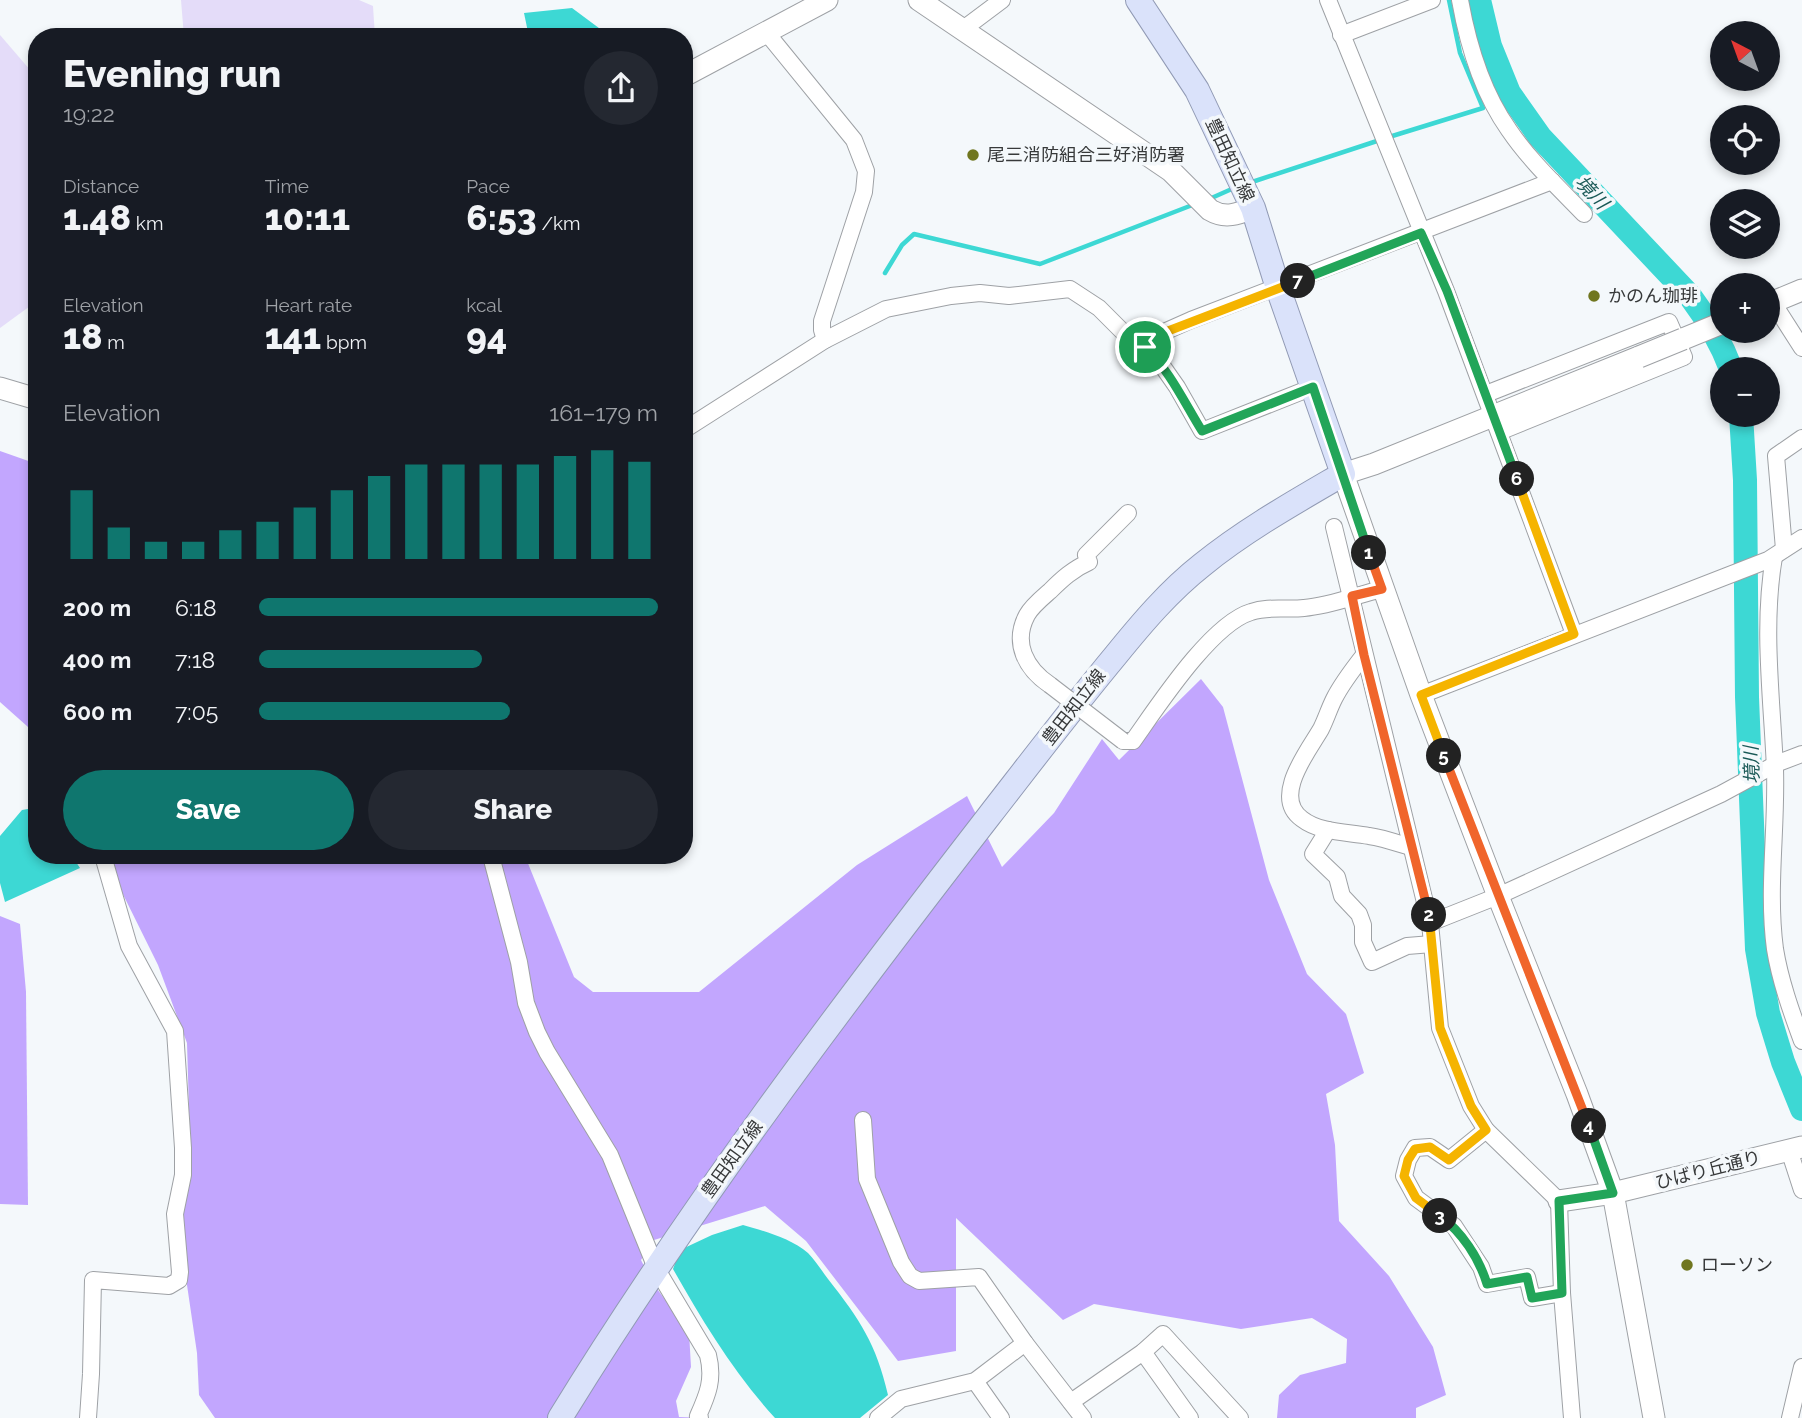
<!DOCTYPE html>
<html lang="en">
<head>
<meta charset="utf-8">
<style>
	body { margin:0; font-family:Raleway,"Noto Sans JP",sans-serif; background:#242831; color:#f1f3f6; height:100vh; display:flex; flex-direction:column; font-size:26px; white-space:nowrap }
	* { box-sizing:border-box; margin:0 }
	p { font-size:23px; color:#9ea1a6 }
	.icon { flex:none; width:38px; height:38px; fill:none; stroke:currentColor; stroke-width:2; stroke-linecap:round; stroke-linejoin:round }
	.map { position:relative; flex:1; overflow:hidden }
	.drawer { position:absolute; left:28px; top:28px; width:665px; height:836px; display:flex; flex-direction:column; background:#171b24; border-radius:28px; box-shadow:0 4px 10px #0003 }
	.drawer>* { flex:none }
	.needle { width:46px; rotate:319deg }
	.controls { position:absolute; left:1710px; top:21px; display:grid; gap:14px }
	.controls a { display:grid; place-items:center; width:70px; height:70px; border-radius:50%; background:#171b24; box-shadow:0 4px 10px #0003; font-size:35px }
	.pin { position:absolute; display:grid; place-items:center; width:60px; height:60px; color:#fff; margin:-30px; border:4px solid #fff; border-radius:50%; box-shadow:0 2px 7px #0007 }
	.km { position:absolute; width:35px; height:35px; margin:-18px; border-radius:50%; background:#222; color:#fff; font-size:19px; line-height:35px; text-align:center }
	.round { display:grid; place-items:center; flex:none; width:74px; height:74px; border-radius:37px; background:#242831 }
	.overview { display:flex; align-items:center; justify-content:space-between; height:119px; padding:0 35px }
	h1 { font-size:38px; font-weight:800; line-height:52px }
	.figures { display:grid; grid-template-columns:repeat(3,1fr); gap:10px; height:119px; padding:7px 35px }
	.figures div { display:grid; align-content:center }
	.figures b { font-size:35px; font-weight:800 }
	.figures small { font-size:19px; font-weight:400 }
	.figures p { font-size:19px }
	.chart { height:196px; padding:14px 35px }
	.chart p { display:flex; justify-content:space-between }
	.chart svg { width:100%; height:126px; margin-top:7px; stroke:#0f766e; stroke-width:6 }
	.button { display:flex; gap:14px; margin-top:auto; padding:14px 35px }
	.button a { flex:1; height:80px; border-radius:42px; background:#0f766e; color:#fff; font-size:28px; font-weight:800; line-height:80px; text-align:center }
	.button a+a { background:#242831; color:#f1f3f6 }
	ul { padding:0 35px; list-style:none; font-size:23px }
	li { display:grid; grid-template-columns:112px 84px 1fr; align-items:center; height:52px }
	li i { height:18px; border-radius:9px; background:#0f766e }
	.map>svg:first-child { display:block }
</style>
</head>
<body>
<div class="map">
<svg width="1802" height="1418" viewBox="0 0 1802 1418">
	<rect width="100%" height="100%" fill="#f4f8fb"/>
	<!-- green -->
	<g fill="#e4dcf9">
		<path d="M181,0H359L373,6L375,37H184Z"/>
		<path d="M0,35L37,78V301L0,328Z"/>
	</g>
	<!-- forest -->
	<g fill="#c2a6fe">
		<path d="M0,451L37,464V735L0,702Z"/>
		<path d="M1201,679L1223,707L1269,880L1307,974L1346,1014L1364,1073L1326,1094L1335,1145L1339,1221L1389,1276L1433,1347L1446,1395L1416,1408V1418H1277L1279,1395L1300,1375L1346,1363L1347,1339L1312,1318L1241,1329L1094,1304L1063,1320L956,1218V1351L898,1361L806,1241L765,1206L654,1240L641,1260L652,1282L689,1332L691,1367L676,1401L679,1417L705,1418H215L199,1395L197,1353L177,1217L191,1176L187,1043L158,965L104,856H525L574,977L593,992H699L857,865L967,796L1002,867L1054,813L1102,739L1119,760Z"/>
		<path d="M0,916L20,924L26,992L28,1205L0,1204Z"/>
	</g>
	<!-- water -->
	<g fill="#3dd8d4">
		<path d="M572,8L611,37H529L524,13Z"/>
		<path d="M34,808L37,811V856H72L80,868L5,902L0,883V836L22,810Z"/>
		<path d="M743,1225C764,1231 790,1238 808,1253C815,1260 822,1271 828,1279C860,1320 876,1343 888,1395L860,1418H775C734,1373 703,1322 673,1269L680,1250L712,1235Z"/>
	</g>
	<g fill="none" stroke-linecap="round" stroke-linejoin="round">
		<!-- stream -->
		<g stroke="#3dd8d4" stroke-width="4.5">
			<path d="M1389,137L1483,108L1460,53L1449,0"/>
			<path d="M1249,183L1380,140"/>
			<path d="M1207,200L1234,188"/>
			<path d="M885,273L902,245L914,234L1040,264L1195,204"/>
		</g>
		<!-- river -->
		<g stroke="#3dd8d4" stroke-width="24">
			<path d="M1479,0L1490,46L1509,93L1540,137L1690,296C1708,320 1721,342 1731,369"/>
			<path d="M1741,415L1745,480L1747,697L1757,949L1768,1013L1783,1062L1802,1109"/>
		</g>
		<!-- street casing -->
		<g stroke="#9ea1a5" stroke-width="18">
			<g id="street">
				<path d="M1328,0L1446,291L1574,634"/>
				<path d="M1460,0C1468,45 1482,92 1509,130C1530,161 1558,187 1584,214"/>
				<path d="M962,30L1002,0"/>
				<path d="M766,32L854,140L866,171L864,192L822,321V330L825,340"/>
				<path d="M1341,35L1432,0"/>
				<path d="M1779,312L1802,348"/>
				<path d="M1145,347L1155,336L1191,320L1552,181"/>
				<path d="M1486,394L1669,322L1684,357L1499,432"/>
				<path d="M684,430L825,340L886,309L951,296L980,293L1009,296L1070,289L1099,308L1134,343L1145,347L1156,357L1177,387L1202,431L1313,387"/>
				<path d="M1334,527L1430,923L1440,1028L1471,1106L1486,1130L1559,1201L1562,1293L1572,1418"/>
				<path d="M1784,549L1776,456L1802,438"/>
				<path d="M1774,557C1762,627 1772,699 1775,769C1777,829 1767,889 1775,949C1780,980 1791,1011 1802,1041"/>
				<path d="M1364,655C1353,669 1342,683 1334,699C1329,709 1326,719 1321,729C1309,750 1271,797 1302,819C1320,833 1348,832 1369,836C1383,838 1397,843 1410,847"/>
				<path d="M1050,685C1026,669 1012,643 1027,615C1032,606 1042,598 1050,591C1062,579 1073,569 1089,562L1086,555L1128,513"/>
				<path d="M1421,695L1768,560L1802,538"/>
				<path d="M1123,741H1133C1158,706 1211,624 1251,612C1269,606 1286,610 1304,608C1330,606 1357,595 1382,589"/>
				<path d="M1328,830L1313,854L1337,877L1342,896L1359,914L1363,925V942L1372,962L1407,946L1432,944"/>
				<path d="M491,856L519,962L526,1003L537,1032L547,1052L610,1155L656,1268L708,1355C714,1379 708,1394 698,1416L700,1418"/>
				<path d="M1430,923L1498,896L1721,794L1778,763L1802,754"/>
				<path d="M863,1120L867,1179L901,1262L910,1276L919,1281L979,1277L1025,1343L1083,1418"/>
				<path d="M1486,1130L1449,1160L1430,1147L1415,1148L1408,1160L1404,1176L1416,1198L1454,1226L1481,1267L1487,1284L1527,1277L1532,1298L1562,1293"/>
				<path d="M1789,1150L1802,1190"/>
				<path d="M1143,1352L1190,1418"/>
				<path d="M975,1381L1001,1418"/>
				<path d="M1071,1402L1143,1352L1163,1334L1240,1418"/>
				<path d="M88,1418L91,1374L93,1280L169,1286L179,1280L180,1272L175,1214L183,1175V1148L175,1031L129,946L103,856"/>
				<path d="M878,1418L901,1399L975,1381L1025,1343"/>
				<path d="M1790,1418L1802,1367"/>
			</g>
		</g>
		<!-- secondary casing -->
		<g stroke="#9ea1a5" stroke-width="23">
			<g id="secondary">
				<path d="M919,0L1171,171L1210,210C1225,219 1238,214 1253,208"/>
				<path d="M684,76L827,0"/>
				<path d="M1768,304L1802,290"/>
				<path d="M1683,339L1722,323"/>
				<path d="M1639,357L1374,464L1343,474L1421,695L1498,896L1577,1094L1613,1193L1654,1418"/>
				<path d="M0,388L37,399"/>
				<path d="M1559,1201L1613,1193L1802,1147"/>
			</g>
		</g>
		<!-- primary casing -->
		<g stroke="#919ab4" stroke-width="26">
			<path id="primary" d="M560,1418C689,1208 838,1011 989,816C1031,762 1072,708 1116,655C1142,623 1169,591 1202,565C1245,530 1295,502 1343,474L1278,288L1253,208L1197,90L1138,0"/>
		</g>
		<!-- street -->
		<use href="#street" stroke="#fff" stroke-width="16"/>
		<!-- secondary -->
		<use href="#secondary" stroke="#fff" stroke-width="21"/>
		<!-- primary -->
		<use href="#primary" stroke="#dae2fa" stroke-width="24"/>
		<!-- street-bridge casing -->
		<g stroke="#9ea1a5" stroke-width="18" stroke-linecap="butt">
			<path id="street-bridge" d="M1050,685L1123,741"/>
		</g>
		<!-- secondary-bridge casing -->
		<g stroke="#9ea1a5" stroke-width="23" stroke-linecap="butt">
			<path id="secondary-bridge" d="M1639,357L1683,339"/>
		</g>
		<!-- street-bridge -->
		<use href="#street-bridge" stroke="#fff" stroke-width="16"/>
		<!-- secondary-bridge -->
		<use href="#secondary-bridge" stroke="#fff" stroke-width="21"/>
	</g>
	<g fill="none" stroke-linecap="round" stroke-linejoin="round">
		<!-- split-1 casing -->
		<g stroke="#fff" stroke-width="14">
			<path id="split-1" d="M1145,347C1170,371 1184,402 1202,431L1313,387L1369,553"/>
		</g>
		<!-- split-2 casing -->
		<g stroke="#fff" stroke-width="14">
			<path id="split-2" d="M1369,553L1382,589L1352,596L1364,655L1429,915"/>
		</g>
		<!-- split-3 casing -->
		<g stroke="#fff" stroke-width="14">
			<path id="split-3" d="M1429,915L1440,1028L1471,1106L1486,1130L1449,1160L1430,1147L1415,1149L1408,1160L1404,1176L1416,1198L1440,1216"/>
		</g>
		<!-- split-4 casing -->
		<g stroke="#fff" stroke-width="14">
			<path id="split-4" d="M1440,1216C1462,1232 1479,1258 1487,1284L1527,1277L1532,1298L1562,1293L1559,1201L1613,1193L1589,1126"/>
		</g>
		<!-- split-5 casing -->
		<g stroke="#fff" stroke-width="14">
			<path id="split-5" d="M1444,756L1589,1126"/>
		</g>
		<!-- split-6 casing -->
		<g stroke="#fff" stroke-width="14">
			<path id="split-6" d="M1444,756L1421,695L1574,634L1517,479"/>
		</g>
		<!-- split-7 casing -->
		<g stroke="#fff" stroke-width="14">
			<path id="split-7" d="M1298,281L1421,233L1447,291L1517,479"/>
		</g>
		<!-- split-8 casing -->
		<g stroke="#fff" stroke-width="14">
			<path id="split-8" d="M1145,347L1155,336L1298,281"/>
		</g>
		<!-- split-1 -->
		<use href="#split-1" stroke="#22a559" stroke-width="9"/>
		<!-- split-2 -->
		<use href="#split-2" stroke="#f0652b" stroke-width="9"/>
		<!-- split-3 -->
		<use href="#split-3" stroke="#f5b400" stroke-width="9"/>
		<!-- split-4 -->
		<use href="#split-4" stroke="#22a559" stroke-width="9"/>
		<!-- split-5 -->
		<use href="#split-5" stroke="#f0652b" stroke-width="9"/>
		<!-- split-6 -->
		<use href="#split-6" stroke="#f5b400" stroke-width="9"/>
		<!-- split-7 -->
		<use href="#split-7" stroke="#22a559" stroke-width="9"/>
		<!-- split-8 -->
		<use href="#split-8" stroke="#f5b400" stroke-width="9"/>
	</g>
	<!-- markers -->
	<g fill="#70761f" stroke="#f4f8fb" stroke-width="2.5">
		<circle cx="973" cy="155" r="7"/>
		<circle cx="1594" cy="296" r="7"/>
		<circle cx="1687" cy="1265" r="7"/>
	</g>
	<g text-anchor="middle" stroke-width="7" stroke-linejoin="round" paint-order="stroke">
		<!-- poi labels -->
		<g font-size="18" fill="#37393a" stroke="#f4f8fb" text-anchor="start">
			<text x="987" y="161">尾三消防組合三好消防署</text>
			<text x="1608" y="302">かのん珈琲</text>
			<text x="1701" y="1271">ローソン</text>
		</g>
		<!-- street labels -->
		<g font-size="18" fill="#37393a" stroke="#f4f8fb">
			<text transform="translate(1230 160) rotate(65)" y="6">豊田知立線</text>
			<text transform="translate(1074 707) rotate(-52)" y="6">豊田知立線</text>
			<text transform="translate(732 1159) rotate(-54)" y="6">豊田知立線</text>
			<text transform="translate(1708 1170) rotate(-14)" y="6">ひばり丘通り</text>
		</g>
		<!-- water labels -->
		<g font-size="19" font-style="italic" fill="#195856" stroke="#f4f8fb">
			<text transform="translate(1592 192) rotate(47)" y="7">境川</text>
			<text transform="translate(1751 765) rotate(-92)" y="7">境川</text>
		</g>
	</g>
</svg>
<div class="controls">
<a><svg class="needle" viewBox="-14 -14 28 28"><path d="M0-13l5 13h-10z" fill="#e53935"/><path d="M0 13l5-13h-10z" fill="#9ea1a6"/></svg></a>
<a><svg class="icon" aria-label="locate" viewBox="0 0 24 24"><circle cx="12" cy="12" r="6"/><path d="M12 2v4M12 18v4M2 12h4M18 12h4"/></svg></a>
<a><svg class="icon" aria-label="layers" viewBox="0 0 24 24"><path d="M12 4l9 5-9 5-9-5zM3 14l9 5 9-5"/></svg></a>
<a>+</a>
<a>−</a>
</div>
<div class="pin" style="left:1145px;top:347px;background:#1e9e55"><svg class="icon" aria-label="arrive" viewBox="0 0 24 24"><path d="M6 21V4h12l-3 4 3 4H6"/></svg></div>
<b class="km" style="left:1369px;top:553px">1</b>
<b class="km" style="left:1429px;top:915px">2</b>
<b class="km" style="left:1440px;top:1216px">3</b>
<b class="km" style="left:1589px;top:1126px">4</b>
<b class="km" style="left:1444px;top:756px">5</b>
<b class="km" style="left:1517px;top:479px">6</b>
<b class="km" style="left:1298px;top:281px">7</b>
<section class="drawer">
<div class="overview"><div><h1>Evening run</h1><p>19:22</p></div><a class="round"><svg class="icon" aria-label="share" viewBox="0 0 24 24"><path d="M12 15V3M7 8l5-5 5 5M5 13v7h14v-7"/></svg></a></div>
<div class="figures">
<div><p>Distance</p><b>1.48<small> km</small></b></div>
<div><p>Time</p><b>10:11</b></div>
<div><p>Pace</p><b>6:53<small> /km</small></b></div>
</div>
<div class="figures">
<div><p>Elevation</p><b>18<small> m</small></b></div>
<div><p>Heart rate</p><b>141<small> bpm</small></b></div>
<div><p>kcal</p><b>94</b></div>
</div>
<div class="chart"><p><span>Elevation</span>161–179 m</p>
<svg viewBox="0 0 160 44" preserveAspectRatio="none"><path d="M5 44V20M15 44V33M25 44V38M35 44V38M45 44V34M55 44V31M65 44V26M75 44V20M85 44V15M95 44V11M105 44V11M115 44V11M125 44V11M135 44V8M145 44V6M155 44V10"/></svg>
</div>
<ul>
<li><b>200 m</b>6:18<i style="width:100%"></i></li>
<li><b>400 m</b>7:18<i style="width:56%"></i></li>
<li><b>600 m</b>7:05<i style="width:63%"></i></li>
</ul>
<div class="button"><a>Save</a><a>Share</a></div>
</section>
</div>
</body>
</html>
